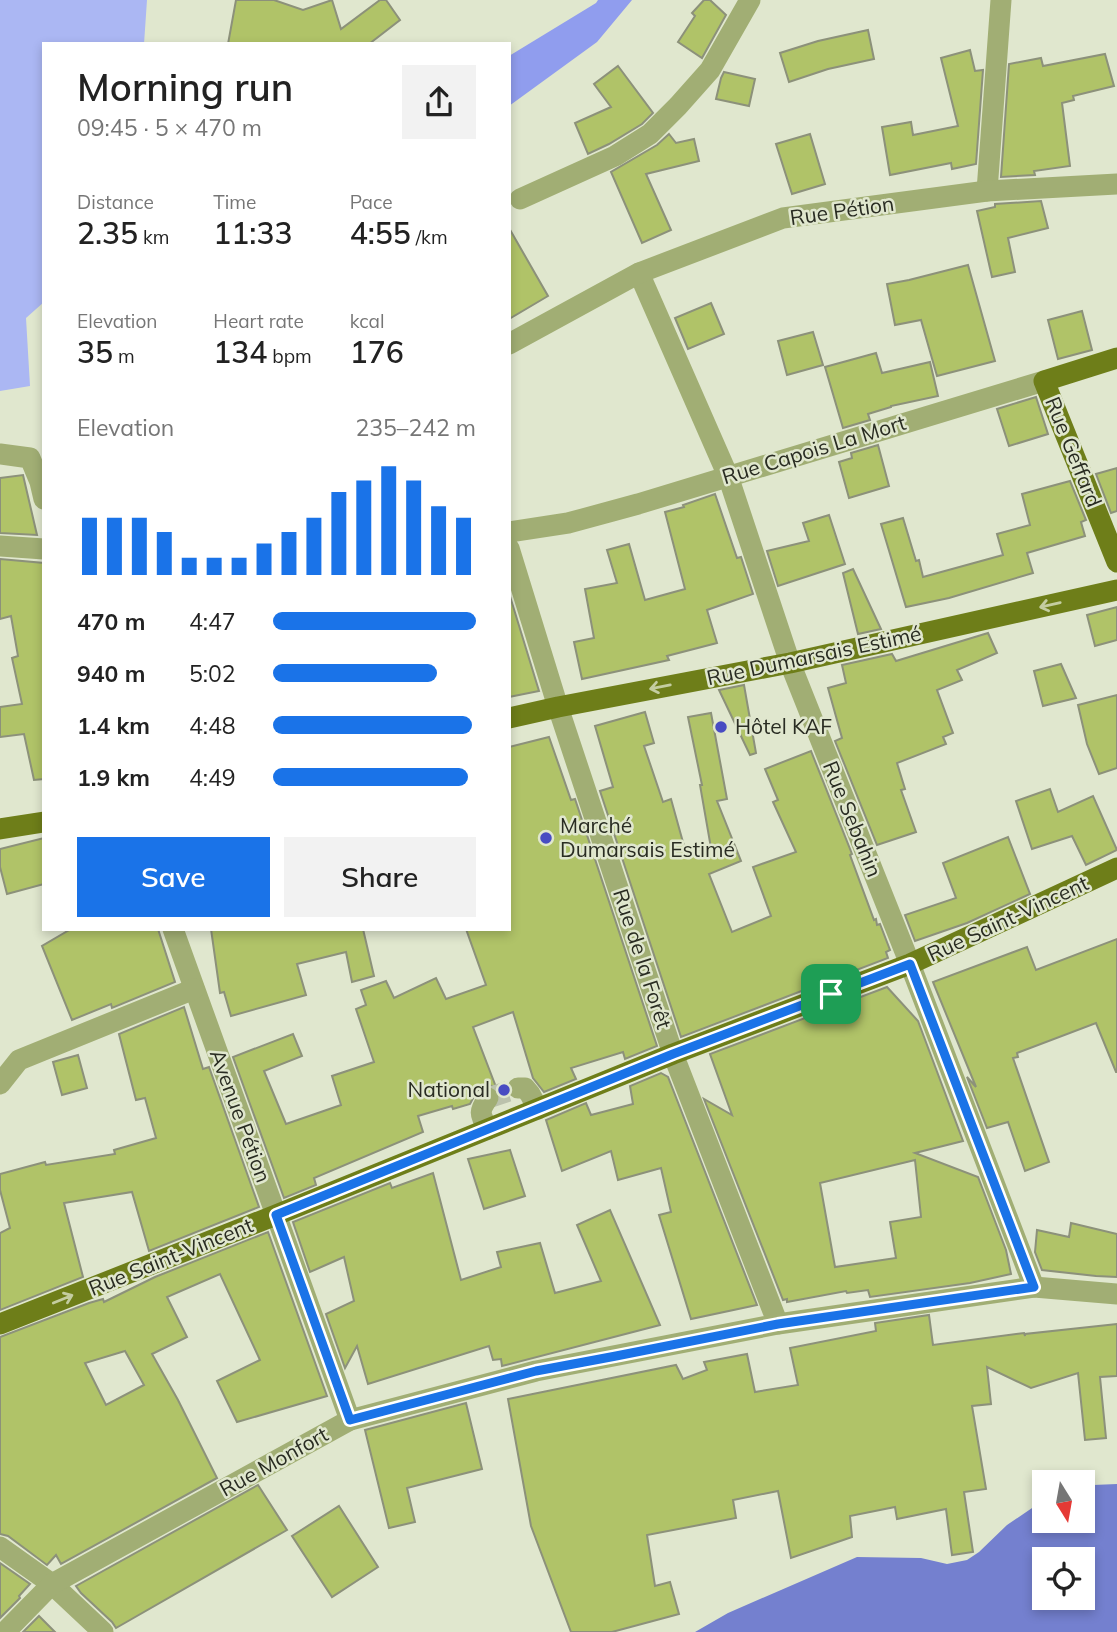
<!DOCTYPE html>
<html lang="en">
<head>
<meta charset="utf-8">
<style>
	body { margin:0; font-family:Mulish,sans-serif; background:#f2f2f2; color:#222; height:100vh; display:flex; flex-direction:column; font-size:26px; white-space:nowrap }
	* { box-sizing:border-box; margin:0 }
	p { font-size:23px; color:#767676 }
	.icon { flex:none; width:38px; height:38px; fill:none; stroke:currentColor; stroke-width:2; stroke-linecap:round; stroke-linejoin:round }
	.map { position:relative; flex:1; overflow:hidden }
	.drawer { position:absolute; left:42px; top:42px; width:469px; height:889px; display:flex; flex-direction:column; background:#fff; border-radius:0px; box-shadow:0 4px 10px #0003 }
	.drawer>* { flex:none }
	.needle { width:46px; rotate:169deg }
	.fabs { position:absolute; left:1032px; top:1470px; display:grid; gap:14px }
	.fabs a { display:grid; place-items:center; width:63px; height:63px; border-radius:0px; background:#fff; box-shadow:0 4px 10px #0003; font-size:35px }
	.pin { position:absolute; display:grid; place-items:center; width:60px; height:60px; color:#fff; margin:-30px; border-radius:14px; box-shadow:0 4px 10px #0006 }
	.round { display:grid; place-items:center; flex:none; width:74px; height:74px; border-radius:0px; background:#f2f2f2 }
	.summary { display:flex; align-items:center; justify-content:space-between; height:119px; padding:0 35px }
	h1 { font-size:38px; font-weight:600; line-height:52px }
	.stats { display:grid; grid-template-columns:repeat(3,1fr); gap:10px; height:119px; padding:7px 35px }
	.stats div { display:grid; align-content:center }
	.stats b { font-size:30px; font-weight:600 }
	.stats small { font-size:19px; font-weight:400 }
	.stats p { font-size:19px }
	.chart { height:196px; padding:14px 35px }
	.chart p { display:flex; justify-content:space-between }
	.chart svg { width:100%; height:126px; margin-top:7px; stroke:#1a73e8; stroke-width:6 }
	.action { display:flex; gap:14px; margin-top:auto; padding:14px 35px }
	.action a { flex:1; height:80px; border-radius:0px; background:#1a73e8; color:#fff; font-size:28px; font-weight:600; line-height:80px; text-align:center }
	.action a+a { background:#f2f2f2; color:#222 }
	ul { padding:0 35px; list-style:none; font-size:23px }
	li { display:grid; grid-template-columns:112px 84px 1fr; align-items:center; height:52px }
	li i { height:18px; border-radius:9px; background:#1a73e8 }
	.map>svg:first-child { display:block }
</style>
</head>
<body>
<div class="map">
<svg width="1117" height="1632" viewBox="0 0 1117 1632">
	<rect width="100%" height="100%" fill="#e0e7ce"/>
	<!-- green -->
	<path fill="#abb7f3" d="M0,0H147L144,44H44V302L26,318L30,386L0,391Z"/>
	<!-- forest -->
	<path fill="#909dee" d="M598,0H632L597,42L509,106V56L596,3Z"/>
	<!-- water -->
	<path fill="#7480cf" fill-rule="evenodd" d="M1117,1484V1632H695L728,1613L857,1557L921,1558L947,1564L967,1560L979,1552L1007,1525L1035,1506L1045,1502V1521H1083V1488L1093,1485ZM1045,1559H1083V1598H1045Z"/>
	<!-- building -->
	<g fill="#b0c368" stroke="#8c917a" stroke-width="2" fill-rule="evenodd">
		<path d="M236,0H274L303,10L332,0L341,29L380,0H386L400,20L369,44H228Z"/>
		<path d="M704,0H710L726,15L702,58L678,42L695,16L692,13Z"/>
		<path d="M868,30L874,59L828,69L789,82L780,53L818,41Z"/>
		<path d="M970,50L975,71L983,70L976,164L952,169L951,163L890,175L882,127L911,122L913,135L958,126L941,58Z"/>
		<path d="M1105,54L1114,86L1073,96L1074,100L1062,103L1070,166L1034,171L1035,175L1001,177L1009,64L1041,58L1043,66Z"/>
		<path d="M618,66L653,113L642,124L609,144L588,154L575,123L611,107L594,84Z"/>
		<path d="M724,72L755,79L749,106L716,99L721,78Z"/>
		<path d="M669,134L676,143L694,139L699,161L646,174L671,230L642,243L611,172L657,145Z"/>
		<path d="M810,134L825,184L792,194L776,144Z"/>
		<path d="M1041,201L1048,228L1008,238L1015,272L992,277L977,211L995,207V204Z"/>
		<path d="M509,228L548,296L509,319Z"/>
		<path d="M968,265L995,361L937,376L921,320L895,325L887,284L909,280Z"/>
		<path d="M711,303L724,334L688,349L675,318Z"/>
		<path d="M1082,311L1092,350L1058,359L1048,320Z"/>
		<path d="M813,332L823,365L787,375L778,341Z"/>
		<path d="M876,353L882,373L930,362L938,396L891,406V407L868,414L870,420L843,428L825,367Z"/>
		<path d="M1036,397L1048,434L1009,446L997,409Z"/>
		<path d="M878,445L889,486L849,498L839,462L852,458L851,453Z"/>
		<path d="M1117,468V511L1111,513L1096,474Z"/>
		<path d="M23,475L37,535L0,533V478Z"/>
		<path d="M1070,481L1086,520L1081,522L1085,536L1027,553L1033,573L949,598L906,607L881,524L903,518L916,561L919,560L923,577L1003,555L997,534L1030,525L1022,494Z"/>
		<path d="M715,494L737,558L741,557L753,594L707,610L717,643L667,656L669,660L582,679L574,642L594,638L585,589L617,583L607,550L629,544L645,600L685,589L665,512L684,507L683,505Z"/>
		<path d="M829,515L845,564L778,586L767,551L809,541L803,523Z"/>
		<path d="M0,559L44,563V779L34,780L24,734L0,737V707L22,704L12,658L18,656L11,616L0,619Z"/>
		<path d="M853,569L881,629L858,634L843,573Z"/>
		<path d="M509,593L539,691L509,697Z"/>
		<path d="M1117,607V640L1095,646L1087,615Z"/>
		<path d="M988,633L997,653L957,670L962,680L937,690L953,733L943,737L946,744L897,763L905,789L901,790L916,832L877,845L835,741L842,738L828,688L846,683L842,665L892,654L896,661Z"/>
		<path d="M1061,664L1076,698L1043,706L1034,671Z"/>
		<path d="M744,685L756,753L750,755L719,690Z"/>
		<path d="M1117,695V768L1099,774L1087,744L1078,705Z"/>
		<path d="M645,712L654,743L644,746L663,802L671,799L686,853L711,848L700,785H702L688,717L711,713L727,799L717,801L741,861L709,874L732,932L771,916L753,867L796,852L773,802L778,800L765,769L811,751L852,854L850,855L874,920L876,919L877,925L880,924L890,950L886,952L888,958L681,1037L600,791L613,787L595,726Z"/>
		<path d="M549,737L571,800L575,799L657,1046L625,1059L623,1052L571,1068L576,1079L544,1092L533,1078L513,1012L473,1027L496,1087L488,1085L482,1087L477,1091L470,1104L453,1109L452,1106L418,1116L423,1132L314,1178L316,1185L284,1198L233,1057L293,1034L302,1056L264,1071L286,1124L341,1105L332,1076L374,1062L356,1009L366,1005L361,990L386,981L394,998L436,978L446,999L486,985L466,929H509V747Z"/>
		<path d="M1050,789L1058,812L1093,796L1117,850L1086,865L1072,836L1032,849L1016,801Z"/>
		<path d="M1008,837L1030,894L967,923L915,941L905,915L956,898L943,863Z"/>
		<path d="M44,838V884L7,894L0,867V849Z"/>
		<path d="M71,929H158L175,982L112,1008L111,1004L72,1020L42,946Z"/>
		<path d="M211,929H363L374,976L352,982L346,952L297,964L306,995L231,1016L224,992L220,993Z"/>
		<path d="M1117,939V1072H1116L1096,1023L1017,1053L1018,1057L1013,1058L1049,1162L1025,1171L1008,1122L987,1128L967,1077L976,1087L933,982L1027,947L1036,970Z"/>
		<path d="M887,987L918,1021L963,1141L915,1153L978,1177L1006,1250L1011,1274L970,1283L870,1297L868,1290L847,1293L846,1291L787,1302V1299L783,1300L704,1099L732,1115L710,1054ZM915,1160L921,1217L890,1222L896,1258L835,1267L820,1183Z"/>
		<path d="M184,1007L203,1069L209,1067L259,1207L149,1251L132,1192L64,1203L83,1277L0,1310V1233L10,1228L0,1190V1174L45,1162L46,1165L115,1154L114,1150L156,1138L145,1098L136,1100L119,1034Z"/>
		<path d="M78,1055L87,1088L62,1095L53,1062Z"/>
		<path d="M661,1073L668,1077L757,1305L691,1319L659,1215L671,1212L661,1168L618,1180L611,1151L562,1171L546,1120L586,1103L591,1115L633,1104L630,1086Z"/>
		<path d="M510,1150L525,1196L484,1209L468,1159Z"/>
		<path d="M433,1173L461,1280L501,1267L497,1252L540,1243L555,1293L601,1281L577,1225L610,1210L660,1325L502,1366L501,1359L493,1360L489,1346L368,1384L357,1346L345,1368L326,1314L354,1301L344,1257L310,1272L293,1222L390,1183L392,1188Z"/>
		<path d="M1071,1223L1117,1234V1277L1096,1276L1042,1270L1035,1252L1037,1230L1069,1237Z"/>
		<path d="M268,1232L327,1396L237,1422L217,1381L260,1360L220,1274L167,1297L187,1337L152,1354L178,1400L217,1478L61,1564L56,1555L47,1565L8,1536L0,1534V1337L89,1303L103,1299L104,1302L155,1277ZM125,1351L144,1385L106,1405L85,1363Z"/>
		<path d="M929,1315L933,1345L1024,1333L1025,1336V1334L1117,1324V1376L1100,1377L1106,1438L1085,1440L1078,1373L1031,1388L987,1367L991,1404L972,1406L986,1489L964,1492L973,1552L952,1555L946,1509L897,1519L895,1507L850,1516L852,1537L791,1558L778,1491L733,1500L736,1518L647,1535L655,1586L670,1582L679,1614L612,1632H571L531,1526L508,1399L676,1365L683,1379L707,1370L704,1362L747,1354L755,1392L798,1385L790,1348L876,1331L875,1323Z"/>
		<path d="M466,1403L482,1469L407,1488L415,1522L389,1528L365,1430Z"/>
		<path d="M258,1485L287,1530L116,1628L112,1622L81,1593L76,1586Z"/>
		<path d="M339,1506L378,1567L332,1597L292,1536Z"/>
		<path d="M0,1563L30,1584L19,1596L20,1598L0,1618Z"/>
		<path d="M39,1616L55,1632H23Z"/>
	</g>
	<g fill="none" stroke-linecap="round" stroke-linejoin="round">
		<!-- minor-tunnel -->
		<path stroke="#bbc2ac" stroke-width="21" stroke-dasharray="21 10" stroke-linecap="butt" d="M488,1098L518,1088"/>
		<!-- minor -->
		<g stroke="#a1ae74" stroke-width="21">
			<path d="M987,191L1001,0"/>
			<path d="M520,199L615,156L650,134L678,106L710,70L750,0"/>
			<path d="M639,273L728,476L790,663L910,964L1034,1287"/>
			<path d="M509,344L639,273L783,218L987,191L1117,184"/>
			<path d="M0,454L30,458L40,482L44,499"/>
			<path d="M509,532L568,523L638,504L1044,381"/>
			<path d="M0,546L44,549"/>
			<path d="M509,548L558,707L673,1054L778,1324"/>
			<path d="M173,929L350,1420"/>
			<path d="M0,1084L19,1060L194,989"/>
			<path d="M518,1088H525L530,1094L538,1109"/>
			<path d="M488,1129C480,1114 478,1112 488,1098"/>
			<path d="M0,1547L52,1584L103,1632"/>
			<path d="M5,1632L52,1584L350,1420L536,1371L778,1324L1034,1287L1117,1294"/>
		</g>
		<!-- major -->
		<g stroke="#6e7e19" stroke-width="21">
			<path d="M1117,358L1044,381L1117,562"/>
			<path d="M509,718L558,707L790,663L1117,590"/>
			<path d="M0,829L44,822"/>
			<path d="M0,1324L276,1215L673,1054L910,964L1117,868"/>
		</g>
	</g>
	<!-- one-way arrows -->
	<defs><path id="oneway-shaft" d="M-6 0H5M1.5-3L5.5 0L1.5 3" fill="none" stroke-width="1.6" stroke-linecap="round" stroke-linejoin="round" transform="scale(1.75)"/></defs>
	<g stroke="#c4cda1">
		<use href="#oneway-shaft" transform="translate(1050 605) rotate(167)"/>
		<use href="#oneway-shaft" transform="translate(660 687) rotate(169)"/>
		<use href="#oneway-shaft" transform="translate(63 1299) rotate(-22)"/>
	</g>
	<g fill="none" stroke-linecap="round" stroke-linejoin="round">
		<!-- route casing -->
		<g stroke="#fff" stroke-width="14">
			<path id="route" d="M910,964L1034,1287L778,1324L616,1356L536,1371L350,1420L276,1215L673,1054Z"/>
		</g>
		<!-- route -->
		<use href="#route" stroke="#1a73e8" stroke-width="9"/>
	</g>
	<!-- markers -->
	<g fill="#484cc2" stroke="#e0e7ce" stroke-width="2.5">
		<circle cx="721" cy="727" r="7"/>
		<circle cx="546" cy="838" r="7"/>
		<circle cx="504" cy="1090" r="7"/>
	</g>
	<g text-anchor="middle" stroke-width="5" stroke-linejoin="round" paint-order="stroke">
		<!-- street labels -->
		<g font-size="21" fill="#292c22" stroke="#e0e7ce">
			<text transform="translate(842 211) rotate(-8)" y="7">Rue Pétion</text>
			<text transform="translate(814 450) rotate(-17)" y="7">Rue Capois La Mort</text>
			<text transform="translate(1073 452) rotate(68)" y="7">Rue Geffard</text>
			<text transform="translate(814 656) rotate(-12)" y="7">Rue Dumarsais Estimé</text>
			<text transform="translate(852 819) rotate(68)" y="7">Rue Sebahin</text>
			<text transform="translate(1008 919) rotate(-25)" y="7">Rue Saint-Vincent</text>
			<text transform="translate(642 959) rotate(72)" y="7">Rue de la Forêt</text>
			<text transform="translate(240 1116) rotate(70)" y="7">Avenue Pétion</text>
			<text transform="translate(171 1257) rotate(-22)" y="7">Rue Saint-Vincent</text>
			<text transform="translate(274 1462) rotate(-29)" y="7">Rue Monfort</text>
		</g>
		<!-- poi labels -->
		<g font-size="21" fill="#292c22" stroke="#e0e7ce" text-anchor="start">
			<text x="735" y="734">Hôtel KAF</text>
			<text x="560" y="833">Marché<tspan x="560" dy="24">Dumarsais Estimé</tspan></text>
			<text x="490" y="1097" text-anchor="end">National</text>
		</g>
	</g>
</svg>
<div class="fabs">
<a><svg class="needle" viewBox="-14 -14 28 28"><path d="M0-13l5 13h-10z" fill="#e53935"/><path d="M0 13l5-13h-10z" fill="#767676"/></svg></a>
<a><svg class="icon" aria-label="locate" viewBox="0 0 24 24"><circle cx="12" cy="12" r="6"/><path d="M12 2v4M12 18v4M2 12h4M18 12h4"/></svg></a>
</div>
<div class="pin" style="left:831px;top:994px;background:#1e9e55"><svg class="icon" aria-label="arrive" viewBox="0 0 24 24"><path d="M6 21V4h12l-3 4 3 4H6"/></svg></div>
<section class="drawer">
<div class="summary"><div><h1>Morning run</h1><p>09:45 · 5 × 470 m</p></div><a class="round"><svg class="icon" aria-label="share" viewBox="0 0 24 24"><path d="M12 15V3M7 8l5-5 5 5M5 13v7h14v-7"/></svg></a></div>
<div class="stats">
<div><p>Distance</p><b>2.35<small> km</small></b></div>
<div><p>Time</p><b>11:33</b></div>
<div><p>Pace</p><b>4:55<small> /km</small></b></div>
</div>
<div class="stats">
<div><p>Elevation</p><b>35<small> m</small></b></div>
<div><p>Heart rate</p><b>134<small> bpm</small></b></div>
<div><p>kcal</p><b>176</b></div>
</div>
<div class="chart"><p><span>Elevation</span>235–242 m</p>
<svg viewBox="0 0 160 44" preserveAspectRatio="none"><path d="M5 44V24M15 44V24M25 44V24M35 44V29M45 44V38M55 44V38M65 44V38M75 44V33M85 44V29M95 44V24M105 44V15M115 44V11M125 44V6M135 44V11M145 44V20M155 44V24"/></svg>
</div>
<ul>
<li><b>470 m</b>4:47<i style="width:100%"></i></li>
<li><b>940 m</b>5:02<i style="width:81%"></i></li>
<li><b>1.4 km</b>4:48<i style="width:98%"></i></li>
<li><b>1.9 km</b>4:49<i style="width:96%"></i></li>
</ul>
<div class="action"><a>Save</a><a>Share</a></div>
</section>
</div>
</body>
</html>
